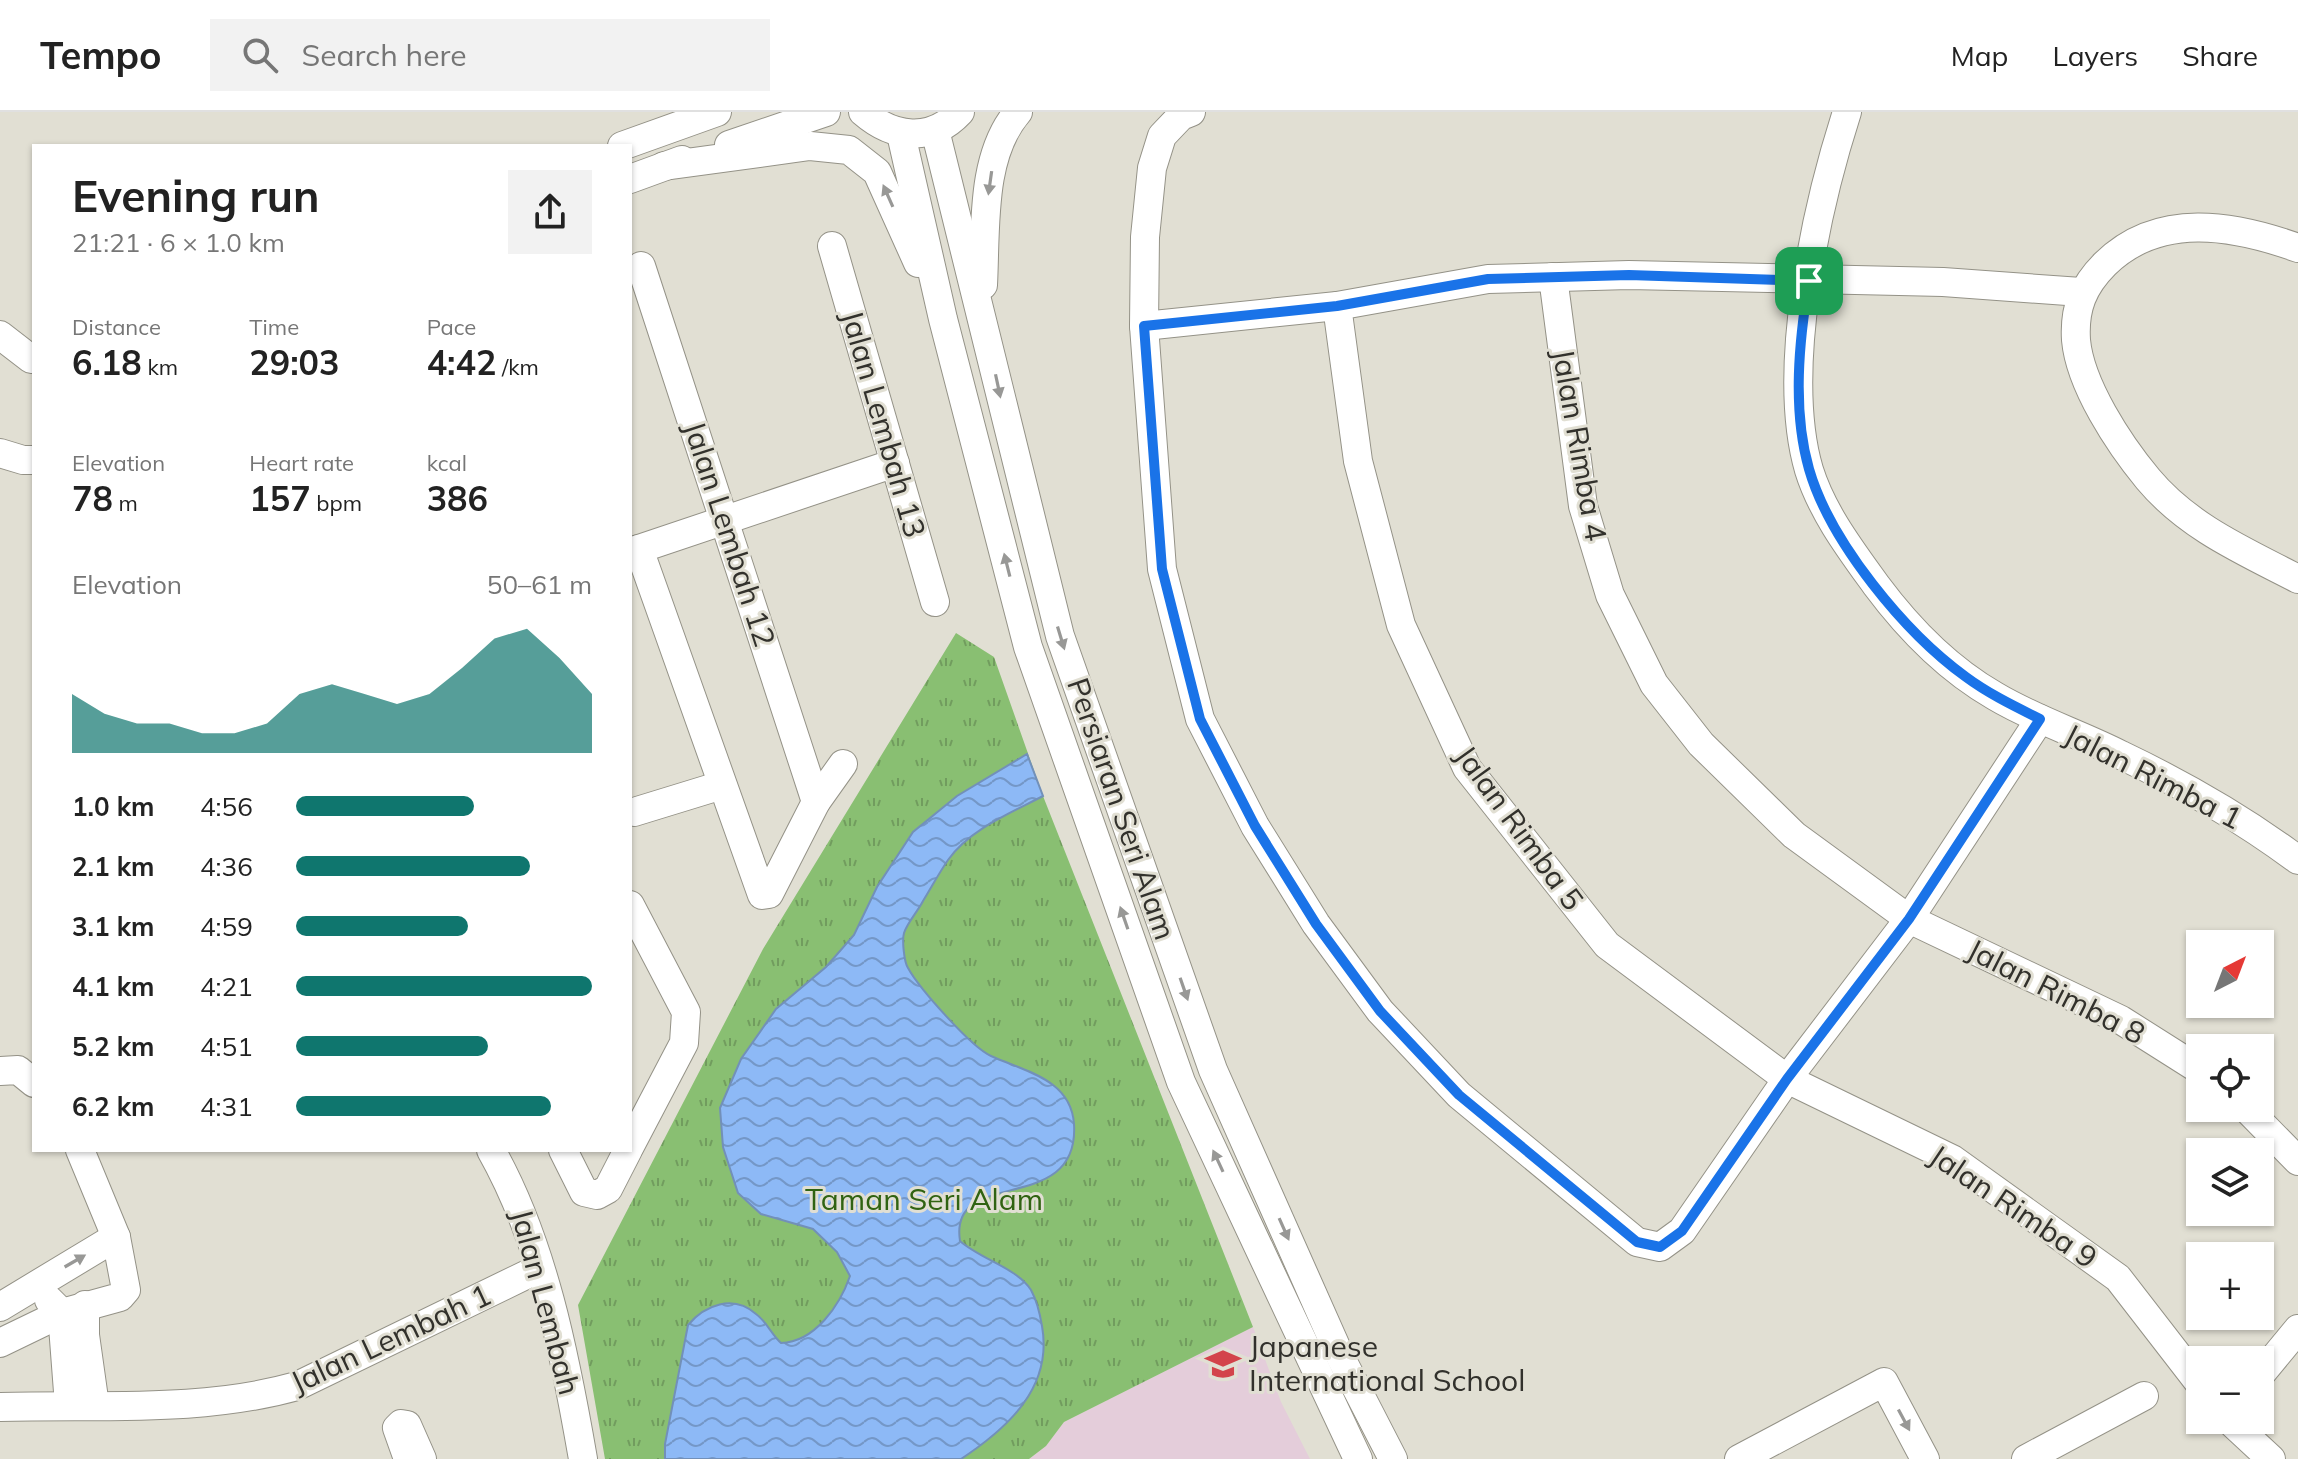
<!DOCTYPE html>
<html lang="en">
<head>
<meta charset="utf-8">
<style>
	body { margin:0; font-family:Mulish,sans-serif; background:#f2f2f2; color:#222; height:100vh; display:flex; flex-direction:column; font-size:30px; white-space:nowrap }
	* { box-sizing:border-box; margin:0 }
	p { font-size:26px; color:#767676 }
	.icon { flex:none; width:44px; height:44px; fill:none; stroke:currentColor; stroke-width:2; stroke-linecap:round; stroke-linejoin:round }
	.map { position:relative; flex:1; overflow:hidden }
	.drawer { position:absolute; left:32px; top:32px; width:600px; height:1008px; display:flex; flex-direction:column; background:#fff; border-radius:0px; box-shadow:0 2px 6px #0004 }
	.drawer>* { flex:none }
	.needle { width:52px; rotate:42deg }
	.tools { position:absolute; left:2186px; top:818px; display:grid; gap:16px }
	.tools a { display:grid; place-items:center; width:88px; height:88px; border-radius:0px; background:#fff; box-shadow:0 2px 6px #0004; font-size:40px }
	.pin { position:absolute; display:grid; place-items:center; width:68px; height:68px; color:#fff; margin:-34px; border-radius:16px; box-shadow:0 4px 12px #0006 }
	.round { display:grid; place-items:center; flex:none; width:84px; height:84px; border-radius:0px; background:#f2f2f2 }
	.summary { display:flex; align-items:center; justify-content:space-between; height:136px; padding:0 40px }
	h1 { font-size:44px; font-weight:700; line-height:60px }
	.stats { display:grid; grid-template-columns:repeat(3,1fr); gap:12px; height:136px; padding:8px 40px }
	.stats div { display:grid; align-content:center }
	.stats b { font-size:34px; font-weight:700 }
	.stats small { font-size:22px; font-weight:400 }
	.stats p { font-size:22px }
	.chart { height:224px; padding:16px 40px }
	.chart p { display:flex; justify-content:space-between }
	.chart svg { width:100%; height:144px; margin-top:8px; fill:#0f766e; opacity:.7 }
	ul { padding:0 40px; list-style:none; font-size:26px }
	li { display:grid; grid-template-columns:128px 96px 1fr; align-items:center; height:60px }
	li i { height:20px; border-radius:10px; background:#0f766e }
	header { display:flex; align-items:center; gap:48px; box-sizing:border-box; height:112px; padding:0 40px; background:#fff; border-bottom:2px solid #e0e0e0 }
	header strong { font-size:38px }
	nav { display:flex; gap:44px; margin-inline-start:auto; font-size:28px }
	.search { width:560px; height:72px; background:#f2f2f2; display:flex; align-items:center; gap:20px; box-sizing:border-box; padding:0 28px; border-radius:0px; color:#767676; font-size:30px }
	.map>svg:first-child { display:block }
</style>
</head>
<body>
<header>
<strong>Tempo</strong>
<div class="search"><svg class="icon" aria-label="search" viewBox="0 0 24 24"><circle cx="10" cy="10" r="6"/><path d="M15 15l6 6"/></svg>Search here</div>
<nav><a>Map</a><a>Layers</a><a>Share</a></nav>
</header>
<div class="map">
<svg width="2298" height="1347" viewBox="0 0 2298 1347">
	<defs>
		<pattern id="park-tufts" width="24" height="20" patternUnits="userSpaceOnUse" patternTransform="scale(2)"><rect width="24" height="20" fill="#89bf72"/><path d="M3 7l-1-3M5 7V3M7 7l1-3M15 17l-1-3M17 17v-4M19 17l1-3" fill="none" stroke="#719c5e"/></pattern>
		<pattern id="water-waves" width="16" height="10" patternUnits="userSpaceOnUse" patternTransform="scale(2)"><rect width="16" height="10" fill="#8db9f6"/><path d="M0 5q4-4 8 0t8 0" fill="none" stroke="#7497c7"/></pattern>
	</defs>
	<rect width="100%" height="100%" fill="#e1dfd3"/>
	<!-- education -->
	<path fill="#e4cdda" d="M1253,1215L1281,1290L1310,1347H1029L1046,1334L1064,1310Z"/>
	<!-- park -->
	<path fill="url(#park-tufts)" d="M956,521L994,545L1043,684L1253,1215L1064,1310L1046,1334L1029,1347H605L578,1193L763,837Z"/>
	<!-- water -->
	<path fill="url(#water-waves)" stroke="#7290b9" stroke-width="2" d="M1027,642L1043,684C1011,701 970,717 948,748C939,761 931,776 923,789C918,799 907,811 904,821C902,828 904,850 908,856C919,876 971,935 991,944C1024,959 1071,967 1074,1012C1080,1106 948,1053 960,1129C980,1147 1017,1156 1031,1178C1037,1189 1040,1202 1042,1214C1053,1275 1008,1316 961,1347H665V1332L688,1213C705,1193 733,1182 756,1202C766,1209 772,1223 781,1231C815,1230 840,1193 850,1164L837,1140L813,1117L761,1102L738,1081L723,1035L720,996L741,947L776,897L826,855L854,823L877,775L913,720L957,684Z"/>
	<g fill="none" stroke-linecap="round" stroke-linejoin="round">
		<!-- minor casing -->
		<g stroke="#949287" stroke-width="30">
			<g id="minor">
				<path d="M863,0C893,26 931,31 960,0"/>
				<path d="M1191,0L1181,4L1162,24L1152,56L1145,125L1144,214L1162,457L1200,607L1255,714L1316,812L1380,899L1459,983L1637,1130L1660,1135L1682,1119L1787,967L1909,807L2040,607"/>
				<path d="M1847,0C1816,96 1780,259 1809,358C1822,400 1850,437 1876,473C1908,516 1948,557 1995,584C2035,608 2080,622 2121,643C2184,673 2243,707 2298,748"/>
				<path d="M935,18L1060,524L1213,958L1341,1246L1393,1347"/>
				<path d="M901,22L943,207L1028,535L1181,970L1358,1347"/>
				<path d="M729,33L826,0"/>
				<path d="M622,34L717,0"/>
				<path d="M664,54L810,34L849,38L877,60L918,151"/>
				<path d="M630,67L682,48"/>
				<path d="M832,134L935,490"/>
				<path d="M2298,136C2234,113 2159,99 2105,152C2083,174 2074,196 2076,228C2080,273 2119,332 2148,367C2188,415 2244,439 2298,467"/>
				<path d="M641,154L816,690"/>
				<path d="M1553,165L1583,394L1610,483L1654,572L1701,632L1794,723L1909,807L2121,908L2200,958"/>
				<path d="M983,173C986,117 980,44 1018,0"/>
				<path d="M1337,194L1358,349L1401,513L1467,656L1607,833L1787,967L1952,1047L2118,1166L2200,1272"/>
				<path d="M1144,214L1337,194L1488,167L1629,163L1943,170L2081,180"/>
				<path d="M0,223L31,247"/>
				<path d="M0,341L23,348H34"/>
				<path d="M639,437L762,783L769,782L816,690L843,652"/>
				<path d="M630,440L895,351"/>
				<path d="M634,700L722,673"/>
				<path d="M630,793L686,900L684,931L630,1034"/>
				<path d="M0,959L18,958L34,971"/>
				<path d="M2246,996L2298,1049"/>
				<path d="M491,1038C543,1130 565,1243 583,1347"/>
				<path d="M563,1038L584,1080L597,1083L608,1077L628,1038"/>
				<path d="M49,1188L62,1201L69,1293"/>
				<path d="M85,1193V1223L95,1294"/>
				<path d="M0,1195L116,1125"/>
				<path d="M0,1231L62,1201L120,1185L126,1178L116,1125L80,1038"/>
				<path d="M2260,1263L2298,1217"/>
				<path d="M0,1295C99,1292 201,1301 297,1274L538,1157"/>
				<path d="M2229,1308L2271,1347"/>
				<path d="M408,1347L397,1316L401,1312L407,1313L422,1347"/>
				<path d="M1739,1347L1884,1270L1925,1347"/>
				<path d="M2026,1347L2144,1284"/>
			</g>
		</g>
		<!-- minor -->
		<use href="#minor" stroke="#fff" stroke-width="28"/>
	</g>
	<!-- one-way arrows -->
	<defs><path id="oneway-solid" d="M-6-.8H1V-3.2L6.5 0L1 3.2V.8H-6Z" transform="scale(2)"/></defs>
	<g fill="#989896">
		<use href="#oneway-solid" transform="translate(990 71) rotate(98)"/>
		<use href="#oneway-solid" transform="translate(888 84) rotate(-114)"/>
		<use href="#oneway-solid" transform="translate(998 274) rotate(78)"/>
		<use href="#oneway-solid" transform="translate(1007 453) rotate(-104)"/>
		<use href="#oneway-solid" transform="translate(1061 526) rotate(73)"/>
		<use href="#oneway-solid" transform="translate(1124 806) rotate(-109)"/>
		<use href="#oneway-solid" transform="translate(1184 877) rotate(71)"/>
		<use href="#oneway-solid" transform="translate(1218 1049) rotate(-115)"/>
		<use href="#oneway-solid" transform="translate(1284 1117) rotate(66)"/>
		<use href="#oneway-solid" transform="translate(75 1149) rotate(-30)"/>
		<use href="#oneway-solid" transform="translate(1904 1308) rotate(62)"/>
	</g>
	<g fill="none" stroke-linecap="round" stroke-linejoin="round">
		<!-- route casing -->
		<g stroke="#fff" stroke-width="16">
			<path id="route" d="M1629,163L1809,169C1799,228 1792,298 1809,357C1830,430 1905,521 1966,565C1989,582 2014,594 2040,607L1909,807L1787,967L1682,1119L1660,1135L1637,1130L1459,983L1380,899L1316,812L1255,714L1200,607L1162,457L1144,214L1337,194L1488,167Z"/>
		</g>
		<!-- route -->
		<use href="#route" stroke="#1a73e8" stroke-width="10"/>
	</g>
	<!-- icons -->
	<defs>
		<g id="school-bare" transform="scale(2.76)"><path d="M0-5L7-2L0 1L-7-2ZM-4 1L0 2.5L4 1V4Q0 6-4 4Z" fill="#d3434b" stroke="#e1dfd3" stroke-width="2.5" paint-order="stroke"/></g>
	</defs>
	<g fill-rule="evenodd">
		<use href="#school-bare" x="1223" y="1252"/>
	</g>
	<g text-anchor="middle" stroke-width="6" stroke-linejoin="round" paint-order="stroke">
		<!-- street labels -->
		<g font-size="30" fill="#32312c" stroke="#e1dfd3">
			<text transform="translate(883 312) rotate(74)" y="10">Jalan Lembah 13</text>
			<text transform="translate(1579 333) rotate(80)" y="10">Jalan Rimba 4</text>
			<text transform="translate(729 422) rotate(72)" y="10">Jalan Lembah 12</text>
			<text transform="translate(2153 665) rotate(27)" y="10">Jalan Rimba 1</text>
			<text transform="translate(1121 697) rotate(71)" y="10">Persiaran Seri Alam</text>
			<text transform="translate(1519 716) rotate(54)" y="10">Jalan Rimba 5</text>
			<text transform="translate(2056 880) rotate(27)" y="10">Jalan Rimba 8</text>
			<text transform="translate(2013 1095) rotate(34)" y="10">Jalan Rimba 9</text>
			<text transform="translate(545 1190) rotate(75)" y="10">Jalan Lembah</text>
			<text transform="translate(391 1227) rotate(-25)" y="10">Jalan Lembah 1</text>
		</g>
		<!-- park labels -->
		<g font-size="30" fill="#306312" stroke="#e1dfd3">
			<text x="924" y="1098">Taman Seri Alam</text>
		</g>
		<!-- poi labels -->
		<g font-size="30" fill="#32312c" stroke="#e1dfd3" text-anchor="start">
			<text x="1249" y="1245">Japanese<tspan x="1249" dy="34">International School</tspan></text>
		</g>
	</g>
</svg>
<div class="tools">
<a><svg class="needle" viewBox="-14 -14 28 28"><path d="M0-13l5 13h-10z" fill="#e53935"/><path d="M0 13l5-13h-10z" fill="#767676"/></svg></a>
<a><svg class="icon" aria-label="locate" viewBox="0 0 24 24"><circle cx="12" cy="12" r="6"/><path d="M12 2v4M12 18v4M2 12h4M18 12h4"/></svg></a>
<a><svg class="icon" aria-label="layers" viewBox="0 0 24 24"><path d="M12 4l9 5-9 5-9-5zM3 14l9 5 9-5"/></svg></a>
<a>+</a>
<a>−</a>
</div>
<div class="pin" style="left:1809px;top:169px;background:#1e9e55"><svg class="icon" aria-label="arrive" viewBox="0 0 24 24"><path d="M6 21V4h12l-3 4 3 4H6"/></svg></div>
<section class="drawer">
<div class="summary"><div><h1>Evening run</h1><p>21:21 · 6 × 1.0 km</p></div><a class="round"><svg class="icon" aria-label="share" viewBox="0 0 24 24"><path d="M12 15V3M7 8l5-5 5 5M5 13v7h14v-7"/></svg></a></div>
<div class="stats">
<div><p>Distance</p><b>6.18<small> km</small></b></div>
<div><p>Time</p><b>29:03</b></div>
<div><p>Pace</p><b>4:42<small> /km</small></b></div>
</div>
<div class="stats">
<div><p>Elevation</p><b>78<small> m</small></b></div>
<div><p>Heart rate</p><b>157<small> bpm</small></b></div>
<div><p>kcal</p><b>386</b></div>
</div>
<div class="chart"><p><span>Elevation</span>50–61 m</p>
<svg viewBox="0 0 160 44" preserveAspectRatio="none"><path d="M0 44V26L10 32L20 35L30 35L40 38L50 38L60 35L70 26L80 23L90 26L100 29L110 26L120 18L130 9L140 6L150 15L160 26V44z"/></svg>
</div>
<ul>
<li><b>1.0 km</b>4:56<i style="width:60%"></i></li>
<li><b>2.1 km</b>4:36<i style="width:79%"></i></li>
<li><b>3.1 km</b>4:59<i style="width:58%"></i></li>
<li><b>4.1 km</b>4:21<i style="width:100%"></i></li>
<li><b>5.2 km</b>4:51<i style="width:65%"></i></li>
<li><b>6.2 km</b>4:31<i style="width:86%"></i></li>
</ul>
</section>
</div>
</body>
</html>
